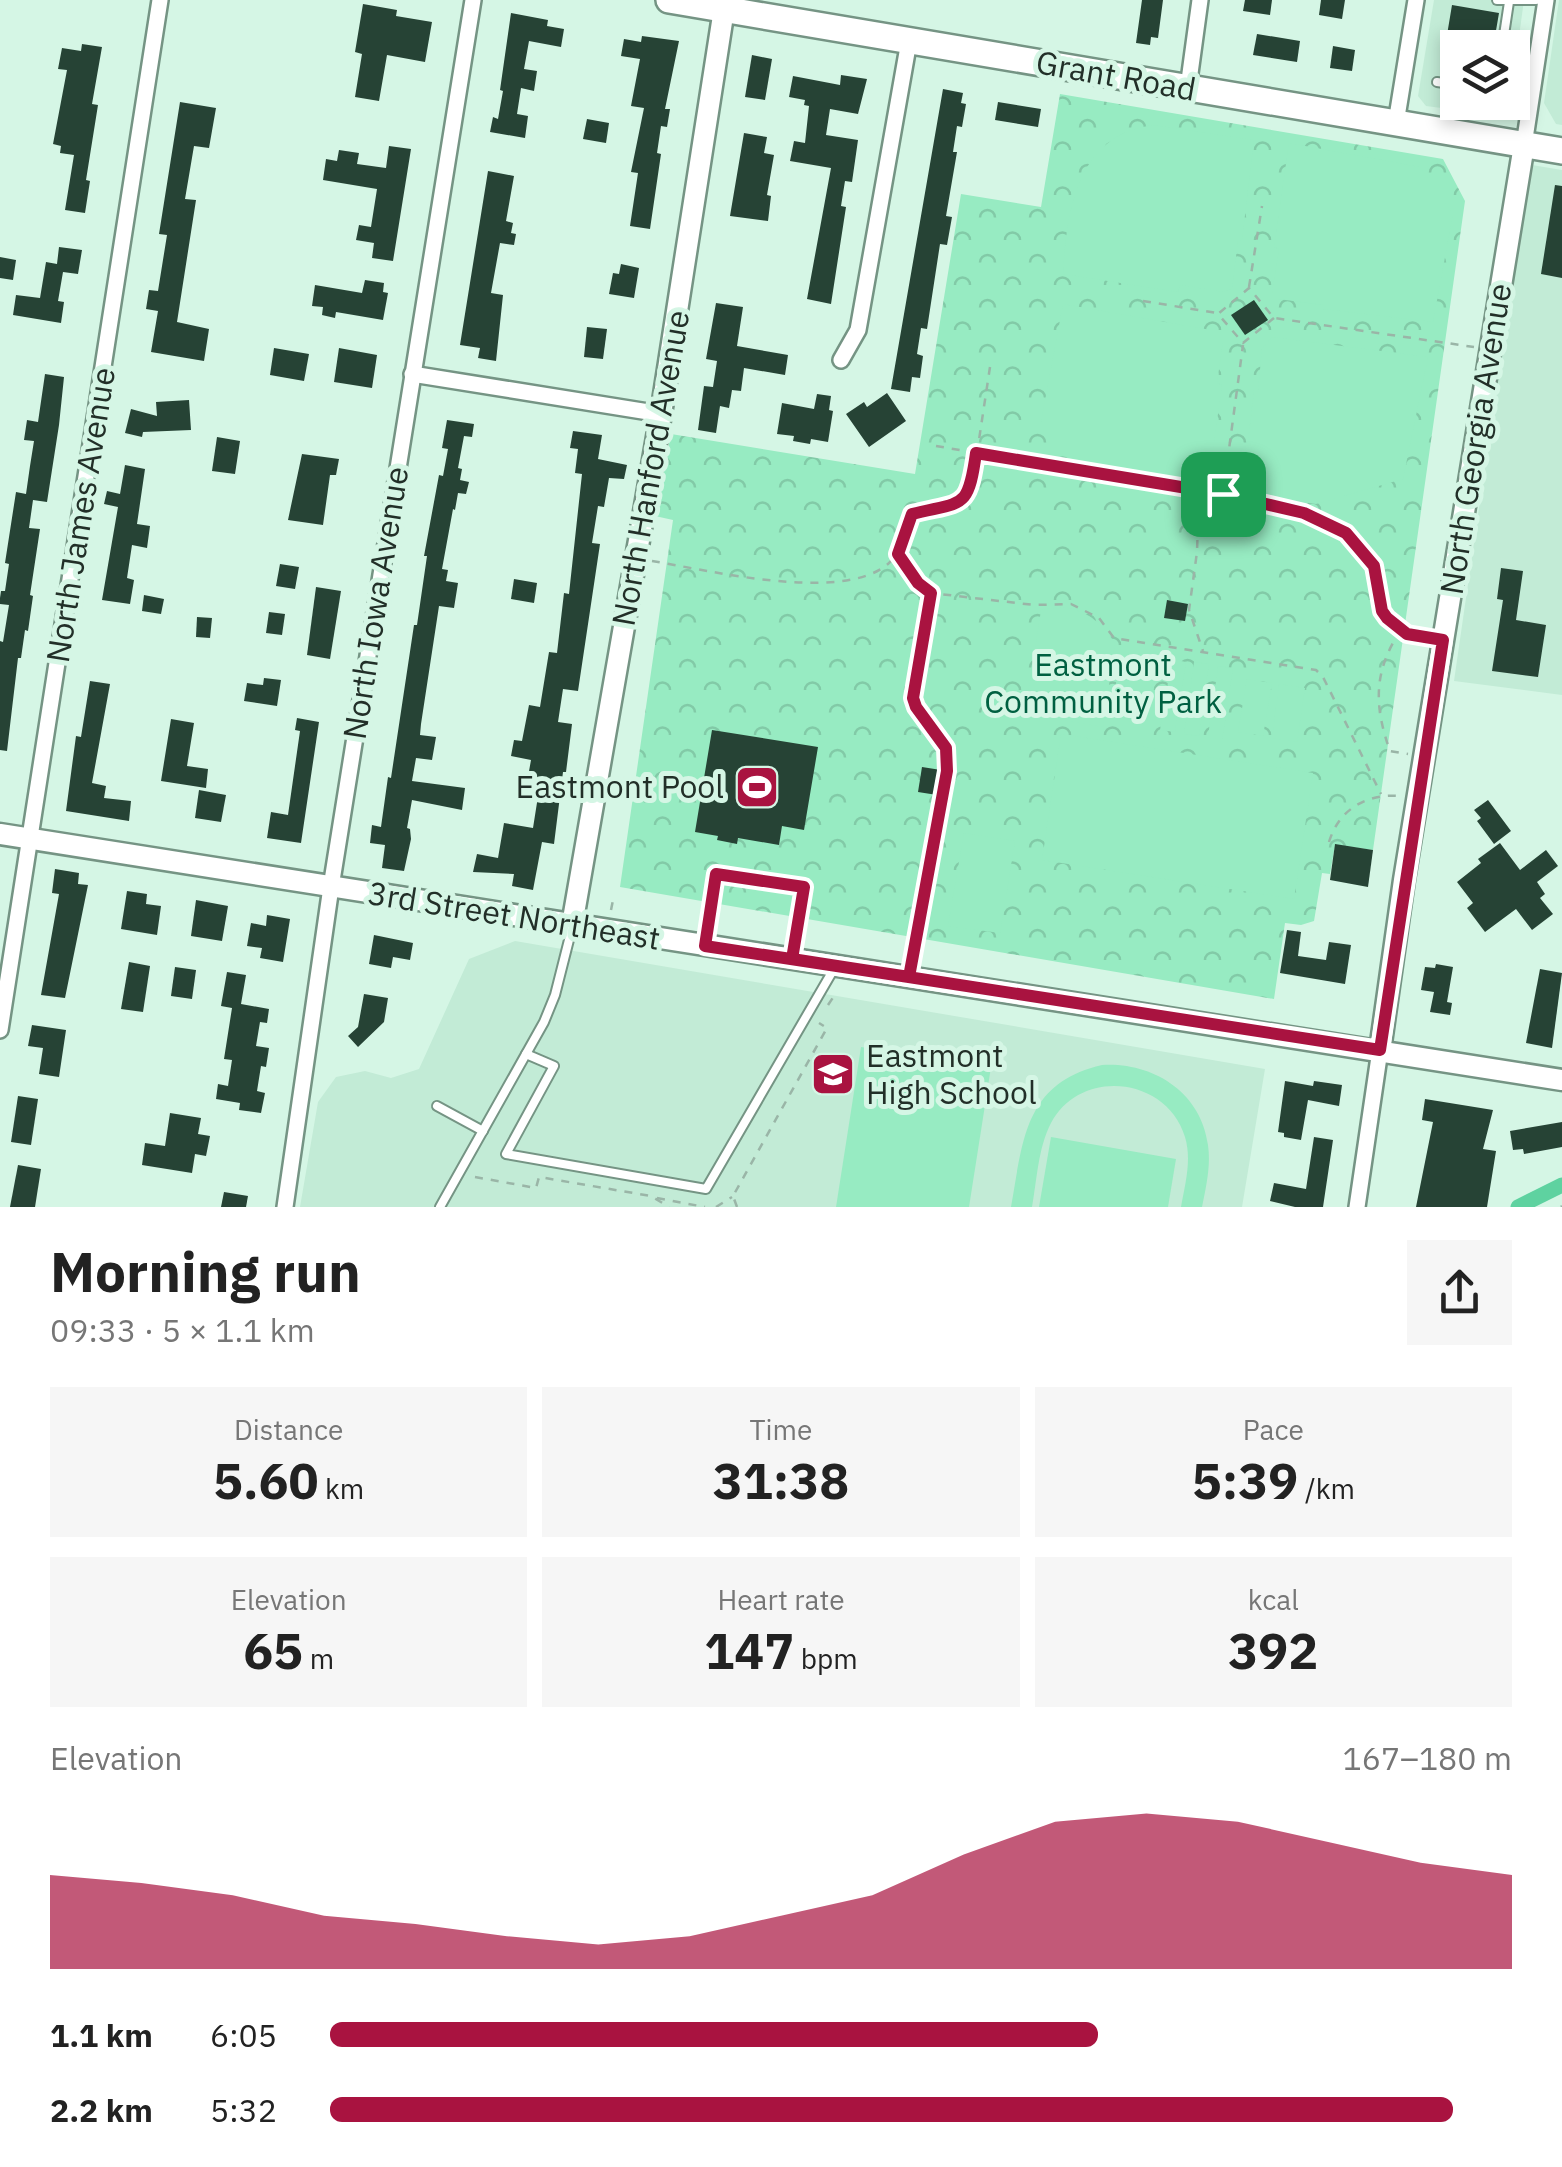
<!DOCTYPE html>
<html lang="en">
<head>
<meta charset="utf-8">
<style>
	body { margin:0; font-family:"IBM Plex Sans",sans-serif; background:#f6f6f6; color:#222; height:100vh; display:flex; flex-direction:column; font-size:38px; white-space:nowrap }
	* { box-sizing:border-box; margin:0 }
	p { font-size:32px; color:#767676 }
	.icon { flex:none; width:55px; height:55px; fill:none; stroke:currentColor; stroke-width:2; stroke-linecap:round; stroke-linejoin:round }
	.map { position:relative; height:1207px; overflow:hidden }
	.drawer { display:flex; flex-direction:column; background:#fff; flex:1 }
	.drawer>* { flex:none }
	.controls { position:absolute; left:1440px; top:30px; display:grid; gap:20px }
	.controls a { display:grid; place-items:center; width:90px; height:90px; border-radius:0px; background:#fff; box-shadow:0 5px 15px #0003; font-size:50px }
	.pin { position:absolute; display:grid; place-items:center; width:85px; height:85px; color:#fff; margin:-42px; border-radius:20px; box-shadow:0 5px 15px #0006 }
	.round { display:grid; place-items:center; flex:none; width:105px; height:105px; border-radius:0px; background:#f6f6f6 }
	.head { display:flex; align-items:center; justify-content:space-between; height:170px; padding:0 50px }
	h1 { font-size:55px; font-weight:700; line-height:75px }
	.metrics { display:grid; grid-template-columns:repeat(3,1fr); gap:15px; height:170px; padding:10px 50px }
	.metrics div { display:grid; align-content:center; border-radius:0px; background:#f6f6f6; text-align:center }
	.metrics b { font-size:50px; font-weight:700 }
	.metrics small { font-size:28px; font-weight:400 }
	.metrics p { font-size:28px }
	.chart { height:280px; padding:20px 50px }
	.chart p { display:flex; justify-content:space-between }
	.chart svg { width:100%; height:180px; margin-top:10px; fill:#a91340; opacity:.7 }
	ul { padding:0 50px; list-style:none; font-size:32px }
	li { display:grid; grid-template-columns:160px 120px 1fr; align-items:center; height:75px }
	li i { height:25px; border-radius:12px; background:#a91340 }
	.map>svg:first-child { display:block }
</style>
</head>
<body>
<div class="map">
<svg width="1562" height="1207" viewBox="0 0 1562 1207">
	<defs>
		<pattern id="park-crowns" width="20" height="18" patternUnits="userSpaceOnUse" patternTransform="scale(2.5)"><rect width="20" height="18" fill="#97ebc2"/><path d="M2 6a3 3 0 1 1 6 0M12 15a3 3 0 1 1 6 0" fill="none" stroke="#82caa7"/></pattern>
	</defs>
	<rect width="100%" height="100%" fill="#d5f6e5"/>
	<!-- built -->
	<g fill="#c2ebd6">
		<path d="M1434,0H1524L1513,80L1512,48H1458V102L1509,103L1495,115L1426,106L1418,96Z"/>
		<path d="M1559,0H1562V125L1556,124L1544,103Z"/>
		<path d="M1532,165L1562,170V695L1454,681L1527,176Z"/>
		<path d="M515,941L1265,1069L1242,1207H300L318,1102L336,1077L365,1071L391,1078L419,1069L469,959Z"/>
	</g>
	<!-- park -->
	<path fill="url(#park-crowns)" d="M1060,94L1443,159L1465,201L1373,850L1335,845L1330,874L1322,873L1314,921L1301,925L1285,923L1274,999L620,887L673,520L655,516L671,434L915,474L961,194L1041,207Z"/>
	<!-- pitch -->
	<g fill="#97ebc2">
		<path d="M1154,125L1254,140L1242,240L1238,241L1232,288L1225,292L1180,285L1178,292L1063,274C1067,210 1077,134 1154,125Z"/>
		<path d="M1289,143L1420,167L1453,214L1433,322L1323,309V305L1278,299L1272,293L1279,249L1274,247Z"/>
		<path d="M1063,304L1211,330L1223,342L1217,383L1222,385L1208,486L1091,468L1041,422Z"/>
		<path d="M1272,337L1428,357L1403,479L1316,504L1242,493L1254,390H1258L1262,349Z"/>
		<path d="M1060,607C1087,609 1101,623 1115,643L1103,727L1025,714L1041,610Z"/>
		<path d="M1120,657L1156,663L1147,721L1111,716Z"/>
		<path d="M1171,659L1186,662L1181,692L1167,689Z"/>
		<path d="M1194,662L1209,664L1204,694L1190,692Z"/>
		<path d="M1218,666L1233,668L1228,698L1214,696Z"/>
		<path d="M1247,679L1272,683L1263,736L1238,732Z"/>
		<path d="M1279,684L1305,688L1297,742L1272,738Z"/>
		<path d="M1165,700L1179,702L1175,732L1160,730Z"/>
		<path d="M1189,704L1203,706L1199,736L1184,734Z"/>
		<path d="M1212,707L1227,709L1222,739L1208,737Z"/>
		<path d="M1061,734L1313,773L1294,899L1042,860Z"/>
		<path d="M964,833L1015,841L1000,933L948,926Z"/>
		<path d="M861,1047L991,1067L969,1207H836Z"/>
		<path d="M1102,1065C1153,1062 1201,1092 1208,1145C1211,1166 1206,1187 1202,1207H1181C1185,1184 1192,1160 1185,1137C1167,1077 1081,1067 1051,1123C1038,1148 1037,1180 1032,1207H1011C1023,1141 1024,1083 1102,1065Z"/>
		<path d="M1051,1137L1176,1159L1168,1207H1039Z"/>
	</g>
	<g fill="none" stroke-linecap="round" stroke-linejoin="round">
		<!-- canal -->
		<path stroke="#5ed2a0" stroke-width="15" d="M1518,1207L1562,1185"/>
	</g>
	<!-- building -->
	<g fill="#264335">
		<path d="M1142,0H1163L1158,38L1151,37L1150,45L1136,43Z"/>
		<path d="M1245,0H1272L1270,15L1243,11Z"/>
		<path d="M1321,0H1345L1342,19L1319,15Z"/>
		<path d="M363,4L397,10L396,16L432,22L425,62L387,55L379,101L355,97L362,54L355,52Z"/>
		<path d="M1452,5L1499,13L1493,48H1458V61L1443,59Z"/>
		<path d="M511,13L548,20L547,26L564,29L561,47L529,41L524,69L537,71L534,91L521,88L517,114L528,116L525,138L490,132L493,117L498,119L503,91L500,90Z"/>
		<path d="M1257,34L1300,41L1297,62L1253,55Z"/>
		<path d="M642,36L679,41L665,109H670L667,127L661,126L657,153L661,154L650,229L630,226L638,173L631,172L644,108L631,106L640,59L621,56L624,39L641,42Z"/>
		<path d="M82,44L102,47L92,104L98,105L86,180L90,181L85,213L65,210L74,155L60,153L61,146L53,144L67,70L58,69L62,48L81,51Z"/>
		<path d="M1333,46L1355,50L1352,71L1330,68Z"/>
		<path d="M752,55L772,59L765,100L745,97Z"/>
		<path d="M841,75L867,79L858,114L830,109L826,135L858,140L852,182L845,181L841,206L846,207L831,304L807,299L831,168L790,161L794,141L805,143L809,106L804,105L805,100L789,97L793,76L840,85Z"/>
		<path d="M943,89L963,93L961,103L966,104L962,127L957,126L953,152H957L946,216L952,217L947,245L940,244L927,329L921,328L917,354L923,356L920,378L912,377L910,392L891,389Z"/>
		<path d="M180,102L216,108L209,148L194,146L185,199L196,200L177,322L209,329L204,361L151,352L158,311L146,309L149,290L158,291L167,235L159,234Z"/>
		<path d="M998,102L1041,109L1038,127L995,120Z"/>
		<path d="M587,119L609,123L606,143L583,139Z"/>
		<path d="M744,133L767,137L764,153L774,155L767,195L771,196L768,221L730,216Z"/>
		<path d="M389,146L411,149L393,261L372,258L374,243L356,240L359,225L371,227L377,189L323,180L326,159L337,161L339,150L359,153L357,164L386,168Z"/>
		<path d="M488,171L514,176L506,221L513,223L511,233L516,234L514,245L500,243L491,293L503,295L496,361L478,358L480,348L460,345Z"/>
		<path d="M1555,185L1562,186V278L1541,274Z"/>
		<path d="M59,247L82,250L78,274L63,272L58,301L64,302L61,323L13,315L16,295L40,298L46,262L57,264Z"/>
		<path d="M0,257L16,260L13,280L0,278Z"/>
		<path d="M621,264L639,268L634,298L609,294L613,273L619,274Z"/>
		<path d="M365,280L384,283L383,292L388,293L383,320L336,312L335,318L322,315L323,307L312,306L315,285L362,293Z"/>
		<path d="M1254,300L1268,320L1245,335L1231,315Z"/>
		<path d="M716,303L743,307L737,346L788,355L785,375L744,368L741,391L732,390L729,408L720,406L716,433L698,430L704,386L713,387L717,361L706,359Z"/>
		<path d="M587,327L607,329L603,359L584,357Z"/>
		<path d="M274,348L309,354L304,381L270,375Z"/>
		<path d="M339,348L377,355L372,388L334,382Z"/>
		<path d="M45,374L64,377L59,425L47,502L33,500L29,528L40,529L30,595L33,596L28,631L25,630L21,658H18L7,751L0,750V641L3,642L9,605L0,604V598L1,591H5L9,564L5,563L16,492L26,494L30,466L34,441L24,440L27,420L38,422Z"/>
		<path d="M887,393L906,421L869,447L846,414L864,402L867,407Z"/>
		<path d="M817,394L831,396L829,410L833,411L828,442L811,439L810,444L793,441L794,436L777,434L782,403L814,409Z"/>
		<path d="M189,400L191,430L143,432L142,437L125,433L131,409L157,416L156,402Z"/>
		<path d="M447,420L474,424L472,437L464,436L458,468L462,469L460,480L469,482L466,494L458,493L455,510L453,509L442,569L448,570L446,581L458,583L454,608L439,606L421,724L420,735L436,737L432,760L416,758L412,781L465,788L462,810L412,800L407,828L410,829L411,839L404,871L382,868L385,845L370,843L372,825L381,827L388,777L391,778L414,625H417L427,556H424L439,475L443,476L448,449L442,448Z"/>
		<path d="M573,431L602,435L598,459L627,465L624,479L609,478L604,507L598,506L592,543L600,544L578,691L563,689L558,722L572,724L566,772H563L554,844L542,842L533,890L512,886L514,874L473,872L477,854L498,858L504,823L533,828L539,790L526,788L531,760L511,756L514,740L522,741L529,705L540,707L549,652L557,653L564,593L569,594L582,474L575,473L578,449L570,448Z"/>
		<path d="M217,437L240,441L235,474L212,471Z"/>
		<path d="M302,454L339,459L336,475H330L323,525L288,520Z"/>
		<path d="M125,465L145,469L137,524L150,526L147,548L132,545L127,578L134,580L130,604L102,600L118,507L104,504L107,491L120,494Z"/>
		<path d="M280,564L299,567L295,589L276,586Z"/>
		<path d="M1501,568L1523,571L1516,620L1546,625L1538,677L1492,671L1503,600L1497,599Z"/>
		<path d="M514,579L537,583L534,603L511,599Z"/>
		<path d="M316,587L341,591L330,659L307,655Z"/>
		<path d="M144,595L164,599L161,614L142,611Z"/>
		<path d="M1167,600L1188,604L1185,621L1164,618Z"/>
		<path d="M269,612L285,614L282,635L266,633Z"/>
		<path d="M197,617L212,618L210,638L196,637Z"/>
		<path d="M264,678L281,680L277,706L244,701L247,683L263,685Z"/>
		<path d="M90,681L110,684L92,783L106,786L104,798L131,801L129,821L66,811L76,736L81,737Z"/>
		<path d="M297,718L319,722L301,843L267,838L271,812L288,815L300,731L295,730Z"/>
		<path d="M171,719L194,723L187,766L208,769L206,788L161,781Z"/>
		<path d="M712,730L818,747L804,830L782,826L779,845L738,838L737,844L717,840L718,836L695,832Z"/>
		<path d="M922,767L941,770L937,795L918,792Z"/>
		<path d="M199,790L226,795L221,822L195,818Z"/>
		<path d="M1488,800L1511,831L1494,844L1477,821L1481,818L1474,810Z"/>
		<path d="M1500,843L1520,870L1546,850L1558,866L1537,882L1545,894L1540,898L1553,914L1532,930L1516,909L1485,932L1467,908L1473,903L1457,882L1481,863L1478,859Z"/>
		<path d="M1335,844L1373,850L1368,887L1330,880Z"/>
		<path d="M55,869L79,873L78,884L88,885L65,998L41,995L59,894L52,893Z"/>
		<path d="M127,891L147,894L146,904L161,906L157,935L121,929Z"/>
		<path d="M196,900L228,906L222,941L191,936Z"/>
		<path d="M267,915L290,919L283,962L260,958L262,948L247,946L251,923L266,926Z"/>
		<path d="M1287,930L1301,932L1298,956L1326,960L1329,942L1351,945L1345,984L1280,973Z"/>
		<path d="M374,935L413,943L410,960L393,957L391,968L369,964Z"/>
		<path d="M129,962L150,966L143,1012L121,1009Z"/>
		<path d="M1436,964L1453,967L1447,1002L1452,1003L1450,1015L1430,1012L1434,992L1421,990L1425,967L1435,968Z"/>
		<path d="M175,967L196,970L192,999L171,996Z"/>
		<path d="M1540,969L1562,973L1552,1048L1526,1043Z"/>
		<path d="M227,972L246,975L241,1004L269,1009L267,1023L260,1022L256,1046L269,1048L266,1067L261,1066L257,1091L265,1093L261,1113L239,1110L240,1103L216,1099L218,1084L228,1086L232,1060L224,1059L232,1008L221,1006Z"/>
		<path d="M364,994L388,998L384,1022L358,1047L348,1036L358,1027Z"/>
		<path d="M32,1025L66,1030L59,1077L39,1074L43,1048L28,1046Z"/>
		<path d="M1285,1081L1313,1086L1314,1081L1342,1085L1339,1106L1308,1100L1301,1140L1284,1137V1133L1278,1132Z"/>
		<path d="M18,1096L38,1099L31,1145L11,1142Z"/>
		<path d="M1425,1099L1493,1110L1483,1149L1496,1151L1487,1207H1416L1433,1122L1422,1120Z"/>
		<path d="M170,1113L201,1118L198,1134L210,1136L206,1156L195,1154L192,1173L142,1165L145,1143L165,1146Z"/>
		<path d="M1562,1122V1147L1524,1154L1523,1149L1513,1150L1510,1131Z"/>
		<path d="M1314,1137L1333,1140L1323,1207H1295L1270,1201L1274,1183L1306,1189Z"/>
		<path d="M18,1165L41,1169L35,1207H10Z"/>
		<path d="M224,1192L248,1196L246,1207H221Z"/>
	</g>
	<g fill="none" stroke-linecap="round" stroke-linejoin="round">
		<!-- service casing -->
		<g stroke="#759484" stroke-width="12">
			<g id="service">
				<path d="M1497,0H1536"/>
				<path d="M1502,48L1509,2"/>
				<path d="M1437,82L1458,85"/>
				<path d="M705,942L716,873L803,887L793,955"/>
				<path d="M526,1054L554,1066L506,1154L706,1189L835,967"/>
				<path d="M437,1106L483,1131"/>
				<path d="M440,1207L544,1022L555,995L572,928"/>
			</g>
		</g>
		<!-- minor casing -->
		<g stroke="#759484" stroke-width="20">
			<g id="minor">
				<path d="M1188,88L1200,0"/>
				<path d="M1396,123L1416,0"/>
				<path d="M1524,145L1546,0"/>
				<path d="M841,360L858,330L909,41"/>
				<path d="M412,374L661,414"/>
				<path d="M0,1030L160,0"/>
				<path d="M285,1207L331,887L473,0"/>
				<path d="M1357,1207L1380,1050"/>
			</g>
		</g>
		<!-- tertiary casing -->
		<g stroke="#759484" stroke-width="25">
			<g id="tertiary">
				<path d="M0,834L1562,1080"/>
				<path d="M572,925L661,414L724,9"/>
				<path d="M1380,1050L1404,880L1524,145"/>
			</g>
		</g>
		<!-- primary casing -->
		<g stroke="#759484" stroke-width="30">
			<path id="primary" d="M669,0L1562,151"/>
		</g>
		<!-- path -->
		<g stroke="#9ab5a7" stroke-width="2.5" stroke-dasharray="8 8" stroke-linecap="butt">
			<path d="M1249,287L1262,206"/>
			<path d="M1143,301L1217,313"/>
			<path d="M1274,318L1243,343L1218,314L1249,288L1274,318L1474,347"/>
			<path d="M936,446C1006,458 1077,469 1147,481C1210,491 1282,498 1338,529C1351,536 1369,552 1374,567C1389,606 1371,629 1427,638"/>
			<path d="M1199,492L1197,552L1189,610L1203,651"/>
			<path d="M1223,494L1243,345"/>
			<path d="M898,554L918,583L931,593L1034,605L1071,604L1099,618L1114,638L1316,670L1323,677L1381,794"/>
			<path d="M652,561C708,570 844,604 889,563C903,551 903,530 912,514L949,508L960,502L972,486L990,367"/>
			<path d="M1401,630C1373,671 1374,706 1390,751L1408,754"/>
			<path d="M1329,842C1339,809 1367,793 1401,796"/>
			<path d="M611,910L614,895"/>
			<path d="M912,961L947,771C946,729 923,731 913,698L931,594"/>
			<path d="M828,1005L836,993"/>
			<path d="M475,1177L536,1188L539,1177L651,1196L669,1207"/>
			<path d="M657,1198L705,1207"/>
			<path d="M716,1207L732,1197"/>
			<path d="M737,1207L733,1196L827,1028L819,1023"/>
			<path d="M1561,1207L1562,1206"/>
		</g>
		<!-- service -->
		<use href="#service" stroke="#fff" stroke-width="8"/>
		<!-- minor -->
		<use href="#minor" stroke="#fff" stroke-width="15"/>
		<!-- tertiary -->
		<use href="#tertiary" stroke="#fff" stroke-width="20"/>
		<!-- primary -->
		<use href="#primary" stroke="#fff" stroke-width="25"/>
	</g>
	<g fill="none" stroke-linecap="round" stroke-linejoin="round">
		<!-- route casing -->
		<g stroke="#fff" stroke-width="20">
			<path id="route" d="M1223,494L976,453C968,511 963,501 912,514L898,554L918,583L931,593L913,698L916,707L946,748L947,771L909,977L705,946L716,874L804,887L792,959C988,989 1184,1020 1380,1050L1443,640L1407,634L1387,618L1382,611L1374,566L1346,533L1304,513L1223,494"/>
		</g>
		<!-- route -->
		<use href="#route" stroke="#a91340" stroke-width="12"/>
	</g>
	<!-- icons -->
	<defs>
		<g id="stadium-square" transform="scale(2.25)"><rect x="-9" y="-9" width="18" height="18" rx="4" fill="#a91340" stroke="#d5f6e5"/><path d="M0-5a6.5 5 0 1 0 0 10a6.5 5 0 1 0 0-10ZM-3.5-1.8h7v3.6h-7Z" fill="#fff"/></g>
		<g id="school-square" transform="scale(2.25)"><rect x="-9" y="-9" width="18" height="18" rx="4" fill="#a91340" stroke="#d5f6e5"/><path d="M0-5L7-2L0 1L-7-2ZM-4 1L0 2.5L4 1V4Q0 6-4 4Z" fill="#fff"/></g>
	</defs>
	<g fill-rule="evenodd">
		<use href="#stadium-square" x="757" y="787"/>
		<use href="#school-square" x="833" y="1074"/>
	</g>
	<g text-anchor="middle" stroke-width="10" stroke-linejoin="round" paint-order="stroke">
		<!-- street labels -->
		<g font-size="32" fill="#222f28" stroke="#d5f6e5">
			<text transform="translate(1116 76) rotate(10)" y="11">Grant Road</text>
			<text transform="translate(1476 439) rotate(-81)" y="11">North Georgia Avenue</text>
			<text transform="translate(651 468) rotate(-80)" y="11">North Hanford Avenue</text>
			<text transform="translate(81 515) rotate(-81)" y="11">North James Avenue</text>
			<text transform="translate(376 603) rotate(-81)" y="11">North Iowa Avenue</text>
			<text transform="translate(514 916) rotate(9)" y="11">3rd Street Northeast</text>
		</g>
		<!-- park labels -->
		<g font-size="32" fill="#006041" stroke="#d5f6e5">
			<text x="1103" y="676">Eastmont<tspan x="1103" dy="37">Community Park</tspan></text>
		</g>
		<!-- poi labels -->
		<g font-size="32" fill="#222f28" stroke="#d5f6e5" text-anchor="end">
			<text x="724" y="798">Eastmont Pool</text>
			<text x="866" y="1067" text-anchor="start">Eastmont<tspan x="866" dy="37">High School</tspan></text>
		</g>
	</g>
</svg>
<div class="controls">
<a><svg class="icon" aria-label="layers" viewBox="0 0 24 24"><path d="M12 4l9 5-9 5-9-5zM3 14l9 5 9-5"/></svg></a>
</div>
<div class="pin" style="left:1223px;top:494px;background:#1e9e55"><svg class="icon" aria-label="arrive" viewBox="0 0 24 24"><path d="M6 21V4h12l-3 4 3 4H6"/></svg></div>
</div>
<section class="drawer">
<div class="head"><div><h1>Morning run</h1><p>09:33 · 5 × 1.1 km</p></div><a class="round"><svg class="icon" aria-label="share" viewBox="0 0 24 24"><path d="M12 15V3M7 8l5-5 5 5M5 13v7h14v-7"/></svg></a></div>
<div class="metrics">
<div><p>Distance</p><b>5.60<small> km</small></b></div>
<div><p>Time</p><b>31:38</b></div>
<div><p>Pace</p><b>5:39<small> /km</small></b></div>
</div>
<div class="metrics">
<div><p>Elevation</p><b>65<small> m</small></b></div>
<div><p>Heart rate</p><b>147<small> bpm</small></b></div>
<div><p>kcal</p><b>392</b></div>
</div>
<div class="chart"><p><span>Elevation</span>167–180 m</p>
<svg viewBox="0 0 160 44" preserveAspectRatio="none"><path d="M0 44V21L10 23L20 26L30 31L40 33L50 36L60 38L70 36L80 31L90 26L100 16L110 8L120 6L130 8L140 13L150 18L160 21V44z"/></svg>
</div>
<ul>
<li><b>1.1 km</b>6:05<i style="width:65%"></i></li>
<li><b>2.2 km</b>5:32<i style="width:95%"></i></li>
</ul>
</section>
</body>
</html>
